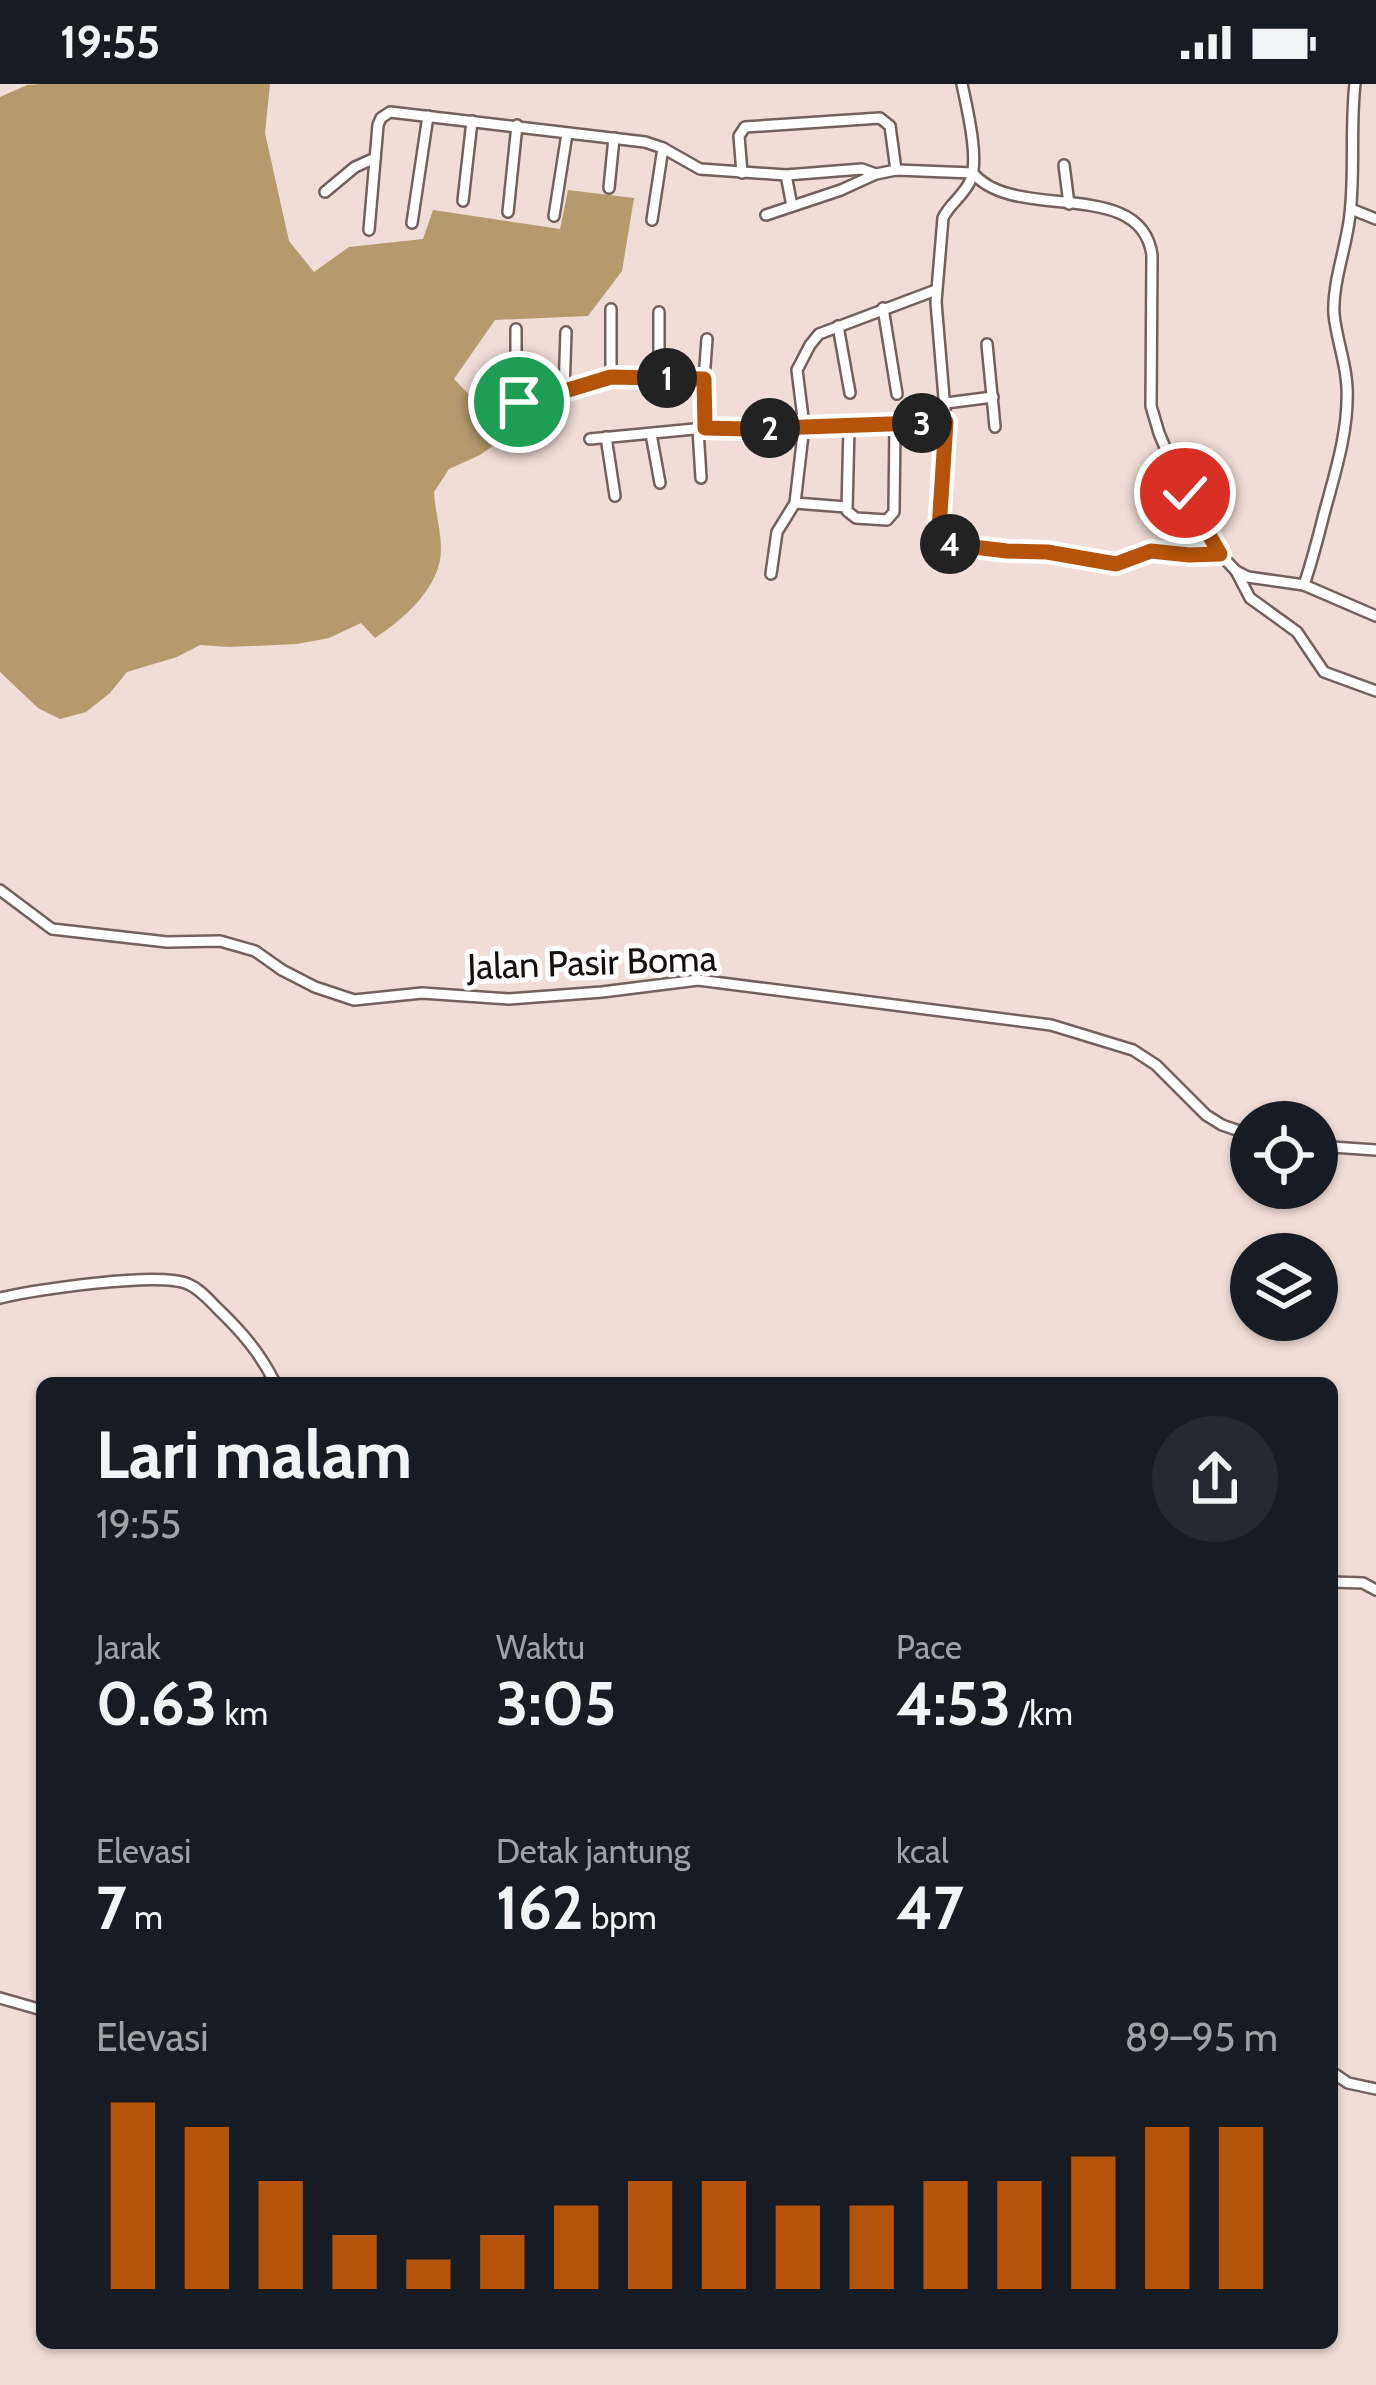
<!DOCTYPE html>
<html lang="id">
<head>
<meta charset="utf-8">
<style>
	body { margin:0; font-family:Cabin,sans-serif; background:#242831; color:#f1f3f6; height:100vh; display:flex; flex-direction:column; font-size:45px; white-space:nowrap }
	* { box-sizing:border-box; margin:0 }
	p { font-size:39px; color:#9ea1a6 }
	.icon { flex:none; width:66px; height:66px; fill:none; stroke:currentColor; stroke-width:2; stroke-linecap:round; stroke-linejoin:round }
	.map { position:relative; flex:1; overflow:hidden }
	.details { position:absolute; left:36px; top:1293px; width:1302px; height:972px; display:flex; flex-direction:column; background:#171b24; border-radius:18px; box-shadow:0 3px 9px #0004 }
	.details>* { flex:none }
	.tools { position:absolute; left:1230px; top:1017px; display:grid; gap:24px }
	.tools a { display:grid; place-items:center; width:108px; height:108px; border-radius:50%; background:#171b24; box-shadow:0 3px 9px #0004; font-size:60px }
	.pin { position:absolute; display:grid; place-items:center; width:102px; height:102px; color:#fff; margin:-51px; border:6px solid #fff; border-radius:50%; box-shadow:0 3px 12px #0007 }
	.km { position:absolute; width:60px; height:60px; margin:-30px; border-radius:50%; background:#222; color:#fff; font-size:33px; line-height:60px; text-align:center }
	.round { display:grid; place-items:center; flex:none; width:126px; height:126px; border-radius:63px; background:#242831 }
	.overview { display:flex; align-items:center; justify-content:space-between; height:204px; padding:0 60px }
	h1 { font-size:66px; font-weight:700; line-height:90px }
	.metrics { display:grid; grid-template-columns:repeat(3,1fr); gap:18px; height:204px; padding:12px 60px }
	.metrics div { display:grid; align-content:center }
	.metrics b { font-size:60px; font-weight:700 }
	.metrics small { font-size:33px; font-weight:400 }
	.metrics p { font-size:33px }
	.chart { height:336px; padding:24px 60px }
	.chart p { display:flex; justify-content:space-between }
	.chart svg { width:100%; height:216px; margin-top:12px; stroke:#b45309; stroke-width:6 }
	.status { display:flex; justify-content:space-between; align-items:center; height:84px; padding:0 60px; background:#171b24; direction:ltr }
	.status svg { height:33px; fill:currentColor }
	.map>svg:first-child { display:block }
</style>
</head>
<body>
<div class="status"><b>19:55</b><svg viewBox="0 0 49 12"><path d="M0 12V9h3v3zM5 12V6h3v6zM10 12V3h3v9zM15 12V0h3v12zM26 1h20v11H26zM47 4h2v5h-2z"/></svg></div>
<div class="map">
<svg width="1376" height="2301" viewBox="0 0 1376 2301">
	<rect width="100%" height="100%" fill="#f1ddd7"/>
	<!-- forest -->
	<path fill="#b59a6e" d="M40,0H270L265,49L289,157L314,188L349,163L423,155L433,126L560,145L568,106L634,114L622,187L588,232L495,236L454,295L508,351L480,371L449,385L434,408C435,427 441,447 441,465C441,503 404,535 375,554L361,539L329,554L297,560L229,563L200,561L177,573L127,588L110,609L86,628L60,635L38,624L0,588V13L27,1Z"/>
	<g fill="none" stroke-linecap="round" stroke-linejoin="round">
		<!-- minor casing -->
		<g stroke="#73615d" stroke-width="14">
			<g id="minor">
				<path d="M962,0C967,24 979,73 971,95C965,111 950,119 943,134L936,218L946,338L939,445L948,459L1007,467L1047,468L1116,480L1151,467L1189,471L1220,470"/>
				<path d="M1064,81L1069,120"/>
				<path d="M742,89L739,52L745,43L880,34L890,42L896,86"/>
				<path d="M786,91L792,122"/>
				<path d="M609,104L614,54"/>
				<path d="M325,108L355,83L375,74"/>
				<path d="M463,117L472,37"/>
				<path d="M1351,125L1376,135"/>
				<path d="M508,128L517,41"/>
				<path d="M766,131L841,106L876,90L896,86L973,89C1014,139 1141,92 1152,171L1151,322L1159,349L1178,395L1220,470L1236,487L1248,493L1304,501L1376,532"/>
				<path d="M554,132L567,50"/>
				<path d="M652,136L663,64"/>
				<path d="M412,139L428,32"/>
				<path d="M369,146L378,41L381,34L390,28L645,58L663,64L700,85L786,91L862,85L876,90"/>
				<path d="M883,224L897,310"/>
				<path d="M611,225V293"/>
				<path d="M838,242L850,309"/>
				<path d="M516,245V312L519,318L525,319L611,293L704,295L705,344"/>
				<path d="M987,260L995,343"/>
				<path d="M659,294V228"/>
				<path d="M704,295L707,255"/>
				<path d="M564,307L566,248"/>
				<path d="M946,319L993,313"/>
				<path d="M849,342L847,427L856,434L887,436L894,428L895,341"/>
				<path d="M698,345L701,394"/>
				<path d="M651,350L660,399"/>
				<path d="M606,353L615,412"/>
				<path d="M590,355L705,344L748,345L946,338"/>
				<path d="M795,419L846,423"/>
				<path d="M1236,487L1250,514L1297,548L1324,588L1376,607"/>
				<path d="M771,490L777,448L795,419L804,342L797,286L810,261L819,250L936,206"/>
				<path d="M1304,501C1312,477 1318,454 1324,430C1335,389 1349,346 1347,303C1346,278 1336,254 1334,230C1332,199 1347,162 1350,130C1355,87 1350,43 1355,0"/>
				<path d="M0,806L52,845L167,858L220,857L255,867L282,886L315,903L354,916L422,909L509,915L602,908L698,896L1051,941L1133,966L1156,981L1206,1031L1222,1041L1251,1051"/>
				<path d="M1317,1062L1376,1066"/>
				<path d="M0,1214C35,1206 159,1187 188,1200C200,1205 209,1216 218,1225C242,1248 260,1269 275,1299"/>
				<path d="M1332,1498L1363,1499L1376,1506"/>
				<path d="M0,1914L42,1926"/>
				<path d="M1332,1988L1348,1999L1376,2005"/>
			</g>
		</g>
		<!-- minor -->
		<use href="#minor" stroke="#fff" stroke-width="9"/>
	</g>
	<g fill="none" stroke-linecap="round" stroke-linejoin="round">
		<!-- route casing -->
		<g stroke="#fff" stroke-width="24">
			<path id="route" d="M519,318L525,319L611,293L704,295L705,344L748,345L946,338L939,445L948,460L1007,467L1047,468L1116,480L1151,467L1189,471L1220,470L1185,409"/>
		</g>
		<!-- route -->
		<use href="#route" stroke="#b45309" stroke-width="15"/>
	</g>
	<g text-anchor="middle" stroke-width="10" stroke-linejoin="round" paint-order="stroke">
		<!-- street labels -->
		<g font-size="36" fill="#160f0d" stroke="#fff">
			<text transform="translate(592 878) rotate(-2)" y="13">Jalan Pasir Boma</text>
		</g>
	</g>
</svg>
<div class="tools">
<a><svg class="icon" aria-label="locate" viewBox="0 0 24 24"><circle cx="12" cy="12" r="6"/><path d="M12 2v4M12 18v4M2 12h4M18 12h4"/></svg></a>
<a><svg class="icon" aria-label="layers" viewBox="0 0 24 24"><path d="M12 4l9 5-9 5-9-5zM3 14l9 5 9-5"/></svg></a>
</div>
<div class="pin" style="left:519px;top:318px;background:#1e9e55"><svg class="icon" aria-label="arrive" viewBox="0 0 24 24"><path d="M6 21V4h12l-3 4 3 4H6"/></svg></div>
<div class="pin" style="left:1185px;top:409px;background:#d93025"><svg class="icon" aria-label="check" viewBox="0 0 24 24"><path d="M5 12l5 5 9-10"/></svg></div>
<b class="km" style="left:667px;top:294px">1</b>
<b class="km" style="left:770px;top:344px">2</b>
<b class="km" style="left:922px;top:339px">3</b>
<b class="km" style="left:950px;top:460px">4</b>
<section class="details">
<div class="overview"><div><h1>Lari malam</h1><p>19:55</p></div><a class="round"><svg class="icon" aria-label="share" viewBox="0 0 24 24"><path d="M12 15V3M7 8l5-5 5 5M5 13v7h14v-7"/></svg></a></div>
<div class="metrics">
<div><p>Jarak</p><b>0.63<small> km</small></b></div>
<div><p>Waktu</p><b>3:05</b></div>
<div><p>Pace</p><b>4:53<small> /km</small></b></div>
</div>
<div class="metrics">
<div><p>Elevasi</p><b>7<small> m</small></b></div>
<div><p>Detak jantung</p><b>162<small> bpm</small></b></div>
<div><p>kcal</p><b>47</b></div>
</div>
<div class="chart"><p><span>Elevasi</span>89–95 m</p>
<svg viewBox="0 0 160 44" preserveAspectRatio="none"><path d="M5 44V6M15 44V11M25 44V22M35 44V33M45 44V38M55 44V33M65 44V27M75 44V22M85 44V22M95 44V27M105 44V27M115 44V22M125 44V22M135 44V17M145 44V11M155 44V11"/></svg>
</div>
</section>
</div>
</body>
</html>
